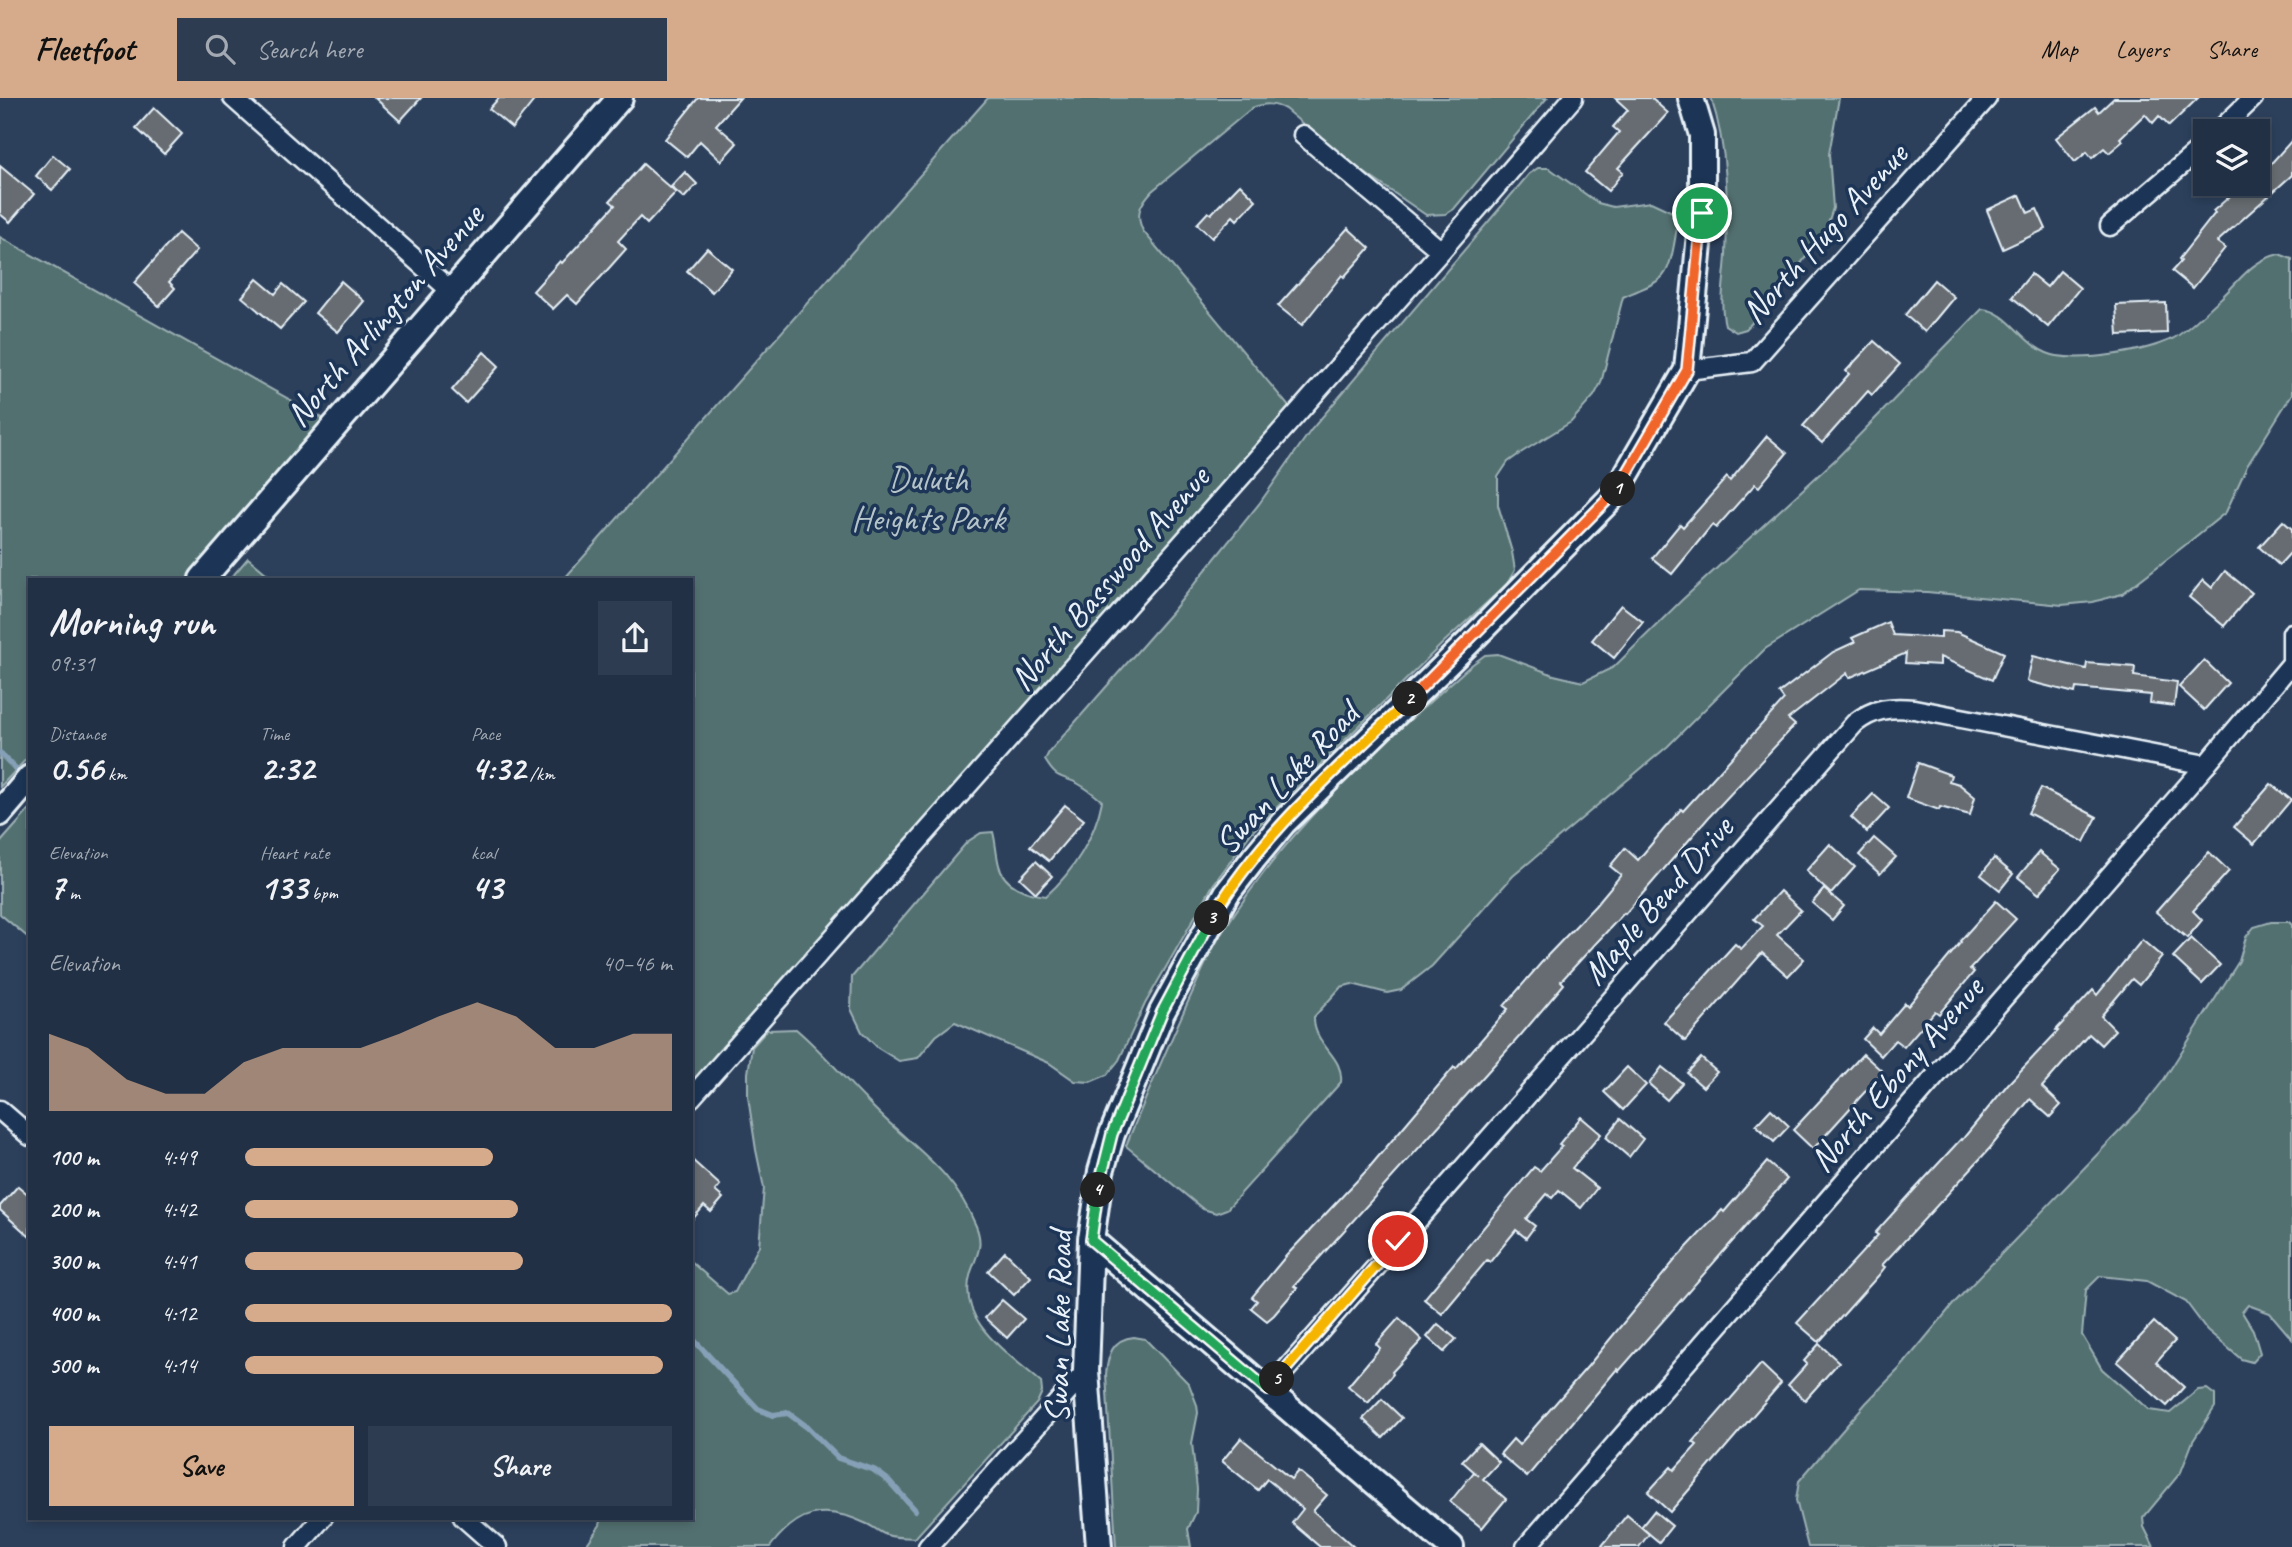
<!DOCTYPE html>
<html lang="en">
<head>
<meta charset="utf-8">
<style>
	body { margin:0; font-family:Caveat,sans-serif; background:#2d3c50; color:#f1f3f6; height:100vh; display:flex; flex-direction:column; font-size:26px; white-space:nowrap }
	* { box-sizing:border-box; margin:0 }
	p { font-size:23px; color:#a2a9b3 }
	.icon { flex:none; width:38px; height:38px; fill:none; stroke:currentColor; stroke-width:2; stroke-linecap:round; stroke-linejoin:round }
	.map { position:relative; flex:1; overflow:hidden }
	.details { position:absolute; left:28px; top:480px; width:665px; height:942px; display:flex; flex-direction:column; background:#213045; border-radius:0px; box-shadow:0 4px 10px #0003,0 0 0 2px #3e4b5e }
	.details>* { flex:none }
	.fabs { position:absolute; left:2193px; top:21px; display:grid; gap:14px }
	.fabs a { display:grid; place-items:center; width:77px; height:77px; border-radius:0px; background:#213045; box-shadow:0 4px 10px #0003,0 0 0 2px #3e4b5e; font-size:35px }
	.pin { position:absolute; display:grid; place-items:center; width:60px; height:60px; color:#fff; margin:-30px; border:4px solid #fff; border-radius:50%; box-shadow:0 2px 7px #0007 }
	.km { position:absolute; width:35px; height:35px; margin:-18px; border-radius:50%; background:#222; color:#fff; font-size:19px; line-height:35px; text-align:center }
	.round { display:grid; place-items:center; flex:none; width:74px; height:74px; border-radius:0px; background:#2d3c50 }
	.head { display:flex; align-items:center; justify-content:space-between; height:119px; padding:0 21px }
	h1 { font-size:38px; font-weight:700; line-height:52px }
	.metrics { display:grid; grid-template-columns:repeat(3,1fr); gap:10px; height:119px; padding:7px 21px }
	.metrics div { display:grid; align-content:center }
	.metrics b { font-size:35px; font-weight:700 }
	.metrics small { font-size:19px; font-weight:400 }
	.metrics p { font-size:19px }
	.chart { height:196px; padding:14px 21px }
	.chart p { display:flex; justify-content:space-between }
	.chart svg { width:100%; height:126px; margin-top:7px; fill:#d6ab8b; opacity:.7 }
	.button { display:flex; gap:14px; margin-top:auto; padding:14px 21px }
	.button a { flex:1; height:80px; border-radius:0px; background:#d6ab8b; color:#111; font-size:28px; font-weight:700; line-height:80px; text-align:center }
	.button a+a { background:#2d3c50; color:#f1f3f6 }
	ul { padding:0 21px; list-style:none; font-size:23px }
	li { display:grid; grid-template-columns:112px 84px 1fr; align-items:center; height:52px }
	li i { height:18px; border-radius:9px; background:#d6ab8b }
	header { display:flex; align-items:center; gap:42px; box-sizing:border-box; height:98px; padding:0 35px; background:#d6ab8b; color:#111 }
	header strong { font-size:33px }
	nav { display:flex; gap:38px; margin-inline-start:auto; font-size:24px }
	.search { width:490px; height:63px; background:#2d3c50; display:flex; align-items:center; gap:18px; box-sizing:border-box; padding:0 24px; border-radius:0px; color:#a2a9b3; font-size:26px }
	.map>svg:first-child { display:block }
</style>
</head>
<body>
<header>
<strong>Fleetfoot</strong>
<div class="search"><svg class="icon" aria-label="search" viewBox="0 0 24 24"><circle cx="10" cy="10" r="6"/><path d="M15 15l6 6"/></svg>Search here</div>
<nav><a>Map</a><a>Layers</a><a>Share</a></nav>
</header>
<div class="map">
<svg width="2292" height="1449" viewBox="0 0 2292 1449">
	<rect width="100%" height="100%" fill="#2c405c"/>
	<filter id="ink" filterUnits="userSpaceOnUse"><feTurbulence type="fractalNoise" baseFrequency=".0143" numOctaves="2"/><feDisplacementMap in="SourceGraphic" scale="14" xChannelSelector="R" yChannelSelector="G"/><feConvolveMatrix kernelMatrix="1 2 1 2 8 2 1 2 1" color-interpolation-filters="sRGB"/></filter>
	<g filter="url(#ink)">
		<!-- green -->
		<g fill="#52706f" stroke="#9db0b4" stroke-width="2">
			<path d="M988,0H1547L1454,111L1446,116L1426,117L1346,62L1285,11C1273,5 1265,5 1252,10L1152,93C1140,106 1135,116 1143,133L1295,316L691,1000V481H564Z"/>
			<path d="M1711,0H1839L1829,56L1833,110L1826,131L1779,196L1746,231L1736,234L1725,227C1719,204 1725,180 1726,157C1728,105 1728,50 1711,0Z"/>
			<path d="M1538,70H1549L1598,105L1613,109L1651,104L1679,117C1676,132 1673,167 1663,178C1654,188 1635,193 1623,199L1601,285L1594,298L1571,324L1522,354L1508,364L1498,379V407L1512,454L1515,472L1507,486L1444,544L1252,734L1213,787L1145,906L1119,962L1107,977L1090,984L1075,983L1049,965L955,924L936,938L918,960L899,963L878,950L862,934L851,911L852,879L967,744L981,735L993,734C996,745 996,756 999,767C1003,788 1028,796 1046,798C1073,774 1095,739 1102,703C1094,696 1086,690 1077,685C1060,677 1057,682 1045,662L1049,654L1171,515L1259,406L1311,332L1529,76Z"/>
			<path d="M0,139L335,327L192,481H30V657L0,689Z"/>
			<path d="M2279,156L2292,161V296L2247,368L2226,414L2184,448L2122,496L2093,504L2062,507L1927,494L1859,492L1765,551L1668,648L1513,778L1432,868L1401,892L1387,895L1352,886L1341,889L1314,919C1313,948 1344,957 1341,984L1227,1111L1216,1115L1203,1111L1126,1048C1145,1000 1166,953 1187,906C1198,883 1208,857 1222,835C1286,730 1379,649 1470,568L1485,557L1498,556L1554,577L1583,584L1614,569L1682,502L1836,361L1982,211C2012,213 2023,252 2057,258C2087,263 2144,254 2172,241C2187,234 2208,211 2221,200C2242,180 2251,163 2279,156Z"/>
			<path d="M248,460L273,481H230Z"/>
			<path d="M30,711V841L0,816V745Z"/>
			<path d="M2271,824H2289L2292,827V1241L2270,1215L2248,1207L2242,1214L2253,1232L2260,1255L2252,1264L2241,1261L2207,1232L2186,1204L2147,1183L2100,1178L2086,1192L2082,1237L2102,1271L2149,1312L2170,1315L2198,1292L2207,1291L2215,1297V1309L2193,1343L2181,1374L2143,1420L2144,1429L2154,1449H1808L1796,1402L1799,1383L1866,1305L1902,1268L1955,1204L2140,1012L2163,983L2239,863L2246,839L2254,829Z"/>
			<path d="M796,931C824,955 843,979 868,1004C910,1049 950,1066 976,1128C984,1148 977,1156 971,1174C955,1224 1010,1256 1041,1284L1042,1294L1037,1305L915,1440C906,1439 895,1440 887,1437C880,1435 874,1429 867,1426C824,1406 798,1412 770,1449H585L600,1427L602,1419H691V1164L728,1196L735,1194L759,1148L764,1090L756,1052L748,999V975L752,949L767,932Z"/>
			<path d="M1134,1239L1145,1241L1189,1286L1197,1307L1198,1315L1192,1345L1197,1391L1196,1414L1188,1431L1191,1449H1116L1106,1276C1108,1257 1112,1241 1134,1239Z"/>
		</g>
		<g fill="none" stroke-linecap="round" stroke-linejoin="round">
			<!-- stream -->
			<g stroke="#86a0b7" stroke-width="6">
				<path d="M0,655L23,678"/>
				<path d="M691,1239L758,1311L773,1317L788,1315L807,1329L838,1360L874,1372L889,1383L915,1412"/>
			</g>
		</g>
		<!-- building -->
		<g fill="#666c71" stroke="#e8f1f8" stroke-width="2">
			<path d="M375,0H421L400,23Z"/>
			<path d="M499,0H536L512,30L489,11Z"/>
			<path d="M698,0H740L716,27L737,45L721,63L700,43L687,59L665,41Z"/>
			<path d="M1615,0H1651L1668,15L1618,70L1623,74L1608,93L1585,74L1619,34L1613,29L1628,12Z"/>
			<path d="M2114,0H2198L2169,28L2159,18L2153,25L2145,16L2120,40L2123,43L2109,55L2104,50L2092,60L2087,54L2075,64L2056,40L2095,9L2099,14Z"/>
			<path d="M154,10L182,36L164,56L136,30Z"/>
			<path d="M2292,42V77L2217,144L2225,150L2193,190L2172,173L2181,163L2179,161L2215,115L2213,113L2244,86H2258V80Z"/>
			<path d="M53,57L70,71L52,92L36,78Z"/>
			<path d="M643,66L676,95L647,126L640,119L618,143L626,151L577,206L567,197L553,211L533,193L560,163L562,165L615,107L610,103Z"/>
			<path d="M0,68L34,96L10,124L0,116Z"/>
			<path d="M685,74L697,86L684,100L671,89Z"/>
			<path d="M1240,86L1256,102L1237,122L1233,118L1212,140L1197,126L1208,114L1211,116Z"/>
			<path d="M2020,97L2028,115L2037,111L2046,131L2003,151L1987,112Z"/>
			<path d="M1348,130L1370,150L1344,179L1342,177L1302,227L1278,208Z"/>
			<path d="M178,135L197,152L169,184L175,190L159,208L134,185Z"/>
			<path d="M707,150L732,171L712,194L687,173Z"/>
			<path d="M2060,173L2080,190L2048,229L2012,199L2031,176L2047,189Z"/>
			<path d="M257,181L275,196L283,186L304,204L280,231L242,199Z"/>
			<path d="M1934,182L1954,199L1925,234L1905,217Z"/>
			<path d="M341,183L364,203L338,234L315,215Z"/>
			<path d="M2166,205L2167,235L2118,237L2116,207Z"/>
			<path d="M1874,243L1900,266L1872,297L1868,293L1822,345L1803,328L1849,276L1846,273Z"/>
			<path d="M484,254L499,268L466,305L452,292Z"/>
			<path d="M1767,338L1787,355L1759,389L1755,386L1716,430L1712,427L1672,476L1652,460L1680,426L1683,429L1727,379L1730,383Z"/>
			<path d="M2283,423L2292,431V453L2279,467L2259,449Z"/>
			<path d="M2225,473L2252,495L2224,528L2189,499L2203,482L2212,490Z"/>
			<path d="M1621,507L1643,524L1614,560L1592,542Z"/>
			<path d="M1888,524L1893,537L1941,540V533L1957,534L2004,555L1992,582L1940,559V567L1905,565L1906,555L1849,580L1847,575L1788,621L1795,627L1709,719L1625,816L1624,815L1561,883L1564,886L1520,938L1294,1188L1297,1190L1274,1217L1267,1223L1251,1210L1257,1203L1252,1199L1286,1158L1367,1072L1454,969L1456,971L1508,911L1504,908L1548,857L1595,808L1621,777L1610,768L1625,750L1638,762L1681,711L1683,713L1784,602L1779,595L1833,554L1855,544L1852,540Z"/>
			<path d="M2033,558L2086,571L2087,565L2135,569L2134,578L2177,584L2174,608L2150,605L2151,597L2076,590L2075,595L2027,583Z"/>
			<path d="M2204,562L2228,585L2204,612L2179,589Z"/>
			<path d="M1918,665L1951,677L1949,683L1959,686L1975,699L1970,717L1940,709L1939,712L1906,700Z"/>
			<path d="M2271,686L2291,702L2254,746L2234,729Z"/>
			<path d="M2041,690L2097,719L2084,744L2028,715Z"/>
			<path d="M1873,696L1889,710L1867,734L1851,719Z"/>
			<path d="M1065,707L1084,722L1049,763L1030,748Z"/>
			<path d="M1874,740L1896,759L1880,776L1859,757Z"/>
			<path d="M1830,746L1855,769L1831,796L1806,773Z"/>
			<path d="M2039,754L2060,771L2039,796L2018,779Z"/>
			<path d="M2209,754L2229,773L2193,813L2202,822L2187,840L2156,814Z"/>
			<path d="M1994,760L2013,776L2000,792L1981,777Z"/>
			<path d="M1036,763L1052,778L1036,795L1020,780Z"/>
			<path d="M1824,791L1844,808L1832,822L1812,805Z"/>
			<path d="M1780,793L1801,812L1777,837L1804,861L1788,878L1762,855L1685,943L1664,924L1735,846L1741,851L1763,828L1754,821Z"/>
			<path d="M1996,803L2016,821L1970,871L1974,874L1939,916L1935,913L1904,949L1895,942L1881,958L1863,941L1873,930L1879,936L1905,905L1908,908L1961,844L1960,843Z"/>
			<path d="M2191,840L2220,867L2202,886L2173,859Z"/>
			<path d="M2142,842L2162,859L2139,887L2132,881L2101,918L2115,932L2101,947L2089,936L2042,989L2061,1007L2050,1019L2030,1001L1990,1050L1882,1167L1885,1169L1878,1178L1819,1244L1797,1225L1878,1137L1875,1135L1915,1091L1961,1041L1962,1042L2008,986L2058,933L2056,932L2093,892L2097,897Z"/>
			<path d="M1863,956L1883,974L1813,1051L1793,1032Z"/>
			<path d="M1701,960L1717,974L1703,989L1687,975Z"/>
			<path d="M1627,969L1646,987L1623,1012L1604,994Z"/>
			<path d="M1662,969L1682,985L1667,1002L1649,986Z"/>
			<path d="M1771,1011L1789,1028L1774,1044L1756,1027Z"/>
			<path d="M1581,1019L1601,1036L1572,1070L1597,1090L1581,1110L1559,1092L1552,1100L1547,1096L1526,1121L1535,1128L1526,1140L1516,1132L1490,1164L1487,1162L1442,1216L1424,1201L1534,1069L1540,1073L1562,1048L1559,1046Z"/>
			<path d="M1620,1021L1643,1041L1629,1059L1606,1039Z"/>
			<path d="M691,1061L720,1087L715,1093L723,1100L711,1114L704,1108L691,1123Z"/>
			<path d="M1767,1064L1787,1081L1619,1273L1617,1271L1527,1379L1500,1356L1513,1341L1519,1347L1588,1268L1675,1162L1722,1112L1724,1114Z"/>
			<path d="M18,1088L30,1098V1139L0,1112V1108Z"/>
			<path d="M1005,1154L1031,1179L1014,1197L988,1173Z"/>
			<path d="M1002,1202L1024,1221L1007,1240L985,1220Z"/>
			<path d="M1399,1220L1422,1242L1392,1274L1393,1276L1368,1305L1348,1288L1380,1250L1376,1246Z"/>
			<path d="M2154,1224L2175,1243L2156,1264L2184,1289L2167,1308L2117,1264Z"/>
			<path d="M1438,1226L1456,1241L1444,1254L1427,1239Z"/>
			<path d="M1819,1246L1839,1264L1805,1302L1788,1287L1807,1266L1804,1263Z"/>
			<path d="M1761,1266L1781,1285L1670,1414L1648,1394L1671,1369L1674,1372L1697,1347L1693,1344Z"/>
			<path d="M1382,1301L1402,1320L1383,1340L1363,1321Z"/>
			<path d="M1241,1340L1291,1381L1298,1373L1327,1397L1313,1413L1354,1449H1320L1292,1425L1303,1411L1267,1381L1258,1392L1222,1363Z"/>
			<path d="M1479,1345L1499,1364L1483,1381L1506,1401L1482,1430L1450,1404L1474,1374L1479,1378L1462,1363Z"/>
			<path d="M1654,1413L1672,1428L1659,1444L1641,1429Z"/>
			<path d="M1627,1417L1649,1436L1639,1449H1601Z"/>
		</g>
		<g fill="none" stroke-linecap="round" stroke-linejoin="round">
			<!-- street casing -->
			<g stroke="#e8f1f8" stroke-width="23">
				<g id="street">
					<path d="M233,0L451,193"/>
					<path d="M2219,33L2253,0"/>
					<path d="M1303,37L1441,153"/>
					<path d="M2110,128L2205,47"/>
					<path d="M1687,272L1752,264L1987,0"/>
					<path d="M691,1000L1441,153L1573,0"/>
					<path d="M0,1012L30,1038"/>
					<path d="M1268,1292L1855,625C1874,610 1891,609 1914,611L2206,667"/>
					<path d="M463,1419L497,1449"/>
					<path d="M297,1449L323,1419"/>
					<path d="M928,1449L1086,1273"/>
					<path d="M1526,1449L2206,667L2292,565V535"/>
				</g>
			</g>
			<!-- secondary casing -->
			<g stroke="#e8f1f8" stroke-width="30">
				<g id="secondary">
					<path d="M202,481L620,0"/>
					<path d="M0,715L30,680"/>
					<path d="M1091,1142L1451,1449"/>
					<path d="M1099,1449L1086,1273L1091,1142L1101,1073L1112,1036L1162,914L1227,795L1254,760L1283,725L1468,545L1615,396L1687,272L1702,115V37L1691,0"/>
				</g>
			</g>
			<!-- street -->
			<use href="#street" stroke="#1d3557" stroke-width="18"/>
			<!-- secondary -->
			<use href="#secondary" stroke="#1d3557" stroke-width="24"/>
		</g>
	</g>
	<g fill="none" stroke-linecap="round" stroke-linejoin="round" filter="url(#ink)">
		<!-- split-1 casing -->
		<g stroke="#fff" stroke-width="14">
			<path id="split-1" d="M1618,391L1687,272L1702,115"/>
		</g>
		<!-- split-2 casing -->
		<g stroke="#fff" stroke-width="14">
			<path id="split-2" d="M1410,601L1618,391"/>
		</g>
		<!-- split-3 casing -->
		<g stroke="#fff" stroke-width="14">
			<path id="split-3" d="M1212,820C1261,735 1340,669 1410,601"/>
		</g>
		<!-- split-4 casing -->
		<g stroke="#fff" stroke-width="14">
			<path id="split-4" d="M1098,1092L1112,1036L1162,914L1212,820"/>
		</g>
		<!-- split-5 casing -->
		<g stroke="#fff" stroke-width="14">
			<path id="split-5" d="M1098,1092L1091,1142L1268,1292L1277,1281"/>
		</g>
		<!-- split-6 casing -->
		<g stroke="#fff" stroke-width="14">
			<path id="split-6" d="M1277,1281L1398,1143"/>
		</g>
		<!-- split-1 -->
		<use href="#split-1" stroke="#f0652b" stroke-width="9"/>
		<!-- split-2 -->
		<use href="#split-2" stroke="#f0652b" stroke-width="9"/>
		<!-- split-3 -->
		<use href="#split-3" stroke="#f5b400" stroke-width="9"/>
		<!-- split-4 -->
		<use href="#split-4" stroke="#22a559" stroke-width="9"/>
		<!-- split-5 -->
		<use href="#split-5" stroke="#22a559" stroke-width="9"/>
		<!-- split-6 -->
		<use href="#split-6" stroke="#f5b400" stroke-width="9"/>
	</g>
	<g text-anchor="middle" stroke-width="7" stroke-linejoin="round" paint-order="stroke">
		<!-- street labels -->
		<g font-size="35" fill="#e8f1f8" stroke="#1d3557">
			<text transform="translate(1824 135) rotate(-48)" y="12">North Hugo Avenue</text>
			<text transform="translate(384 217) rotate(-49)" y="12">North Arlington Avenue</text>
			<text transform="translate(1109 480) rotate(-49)" y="12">North Basswood Avenue</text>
			<text transform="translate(1286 680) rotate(-47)" y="12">Swan Lake Road</text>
			<text transform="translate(1657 802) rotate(-49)" y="12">Maple Bend Drive</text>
			<text transform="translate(1896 976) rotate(-49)" y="12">North Ebony Avenue</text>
			<text transform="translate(1058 1229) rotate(-89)" y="12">Swan Lake Road</text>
		</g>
		<!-- park labels -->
		<g font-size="35" fill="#b4c4c8" stroke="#1d3557">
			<text x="928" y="392">Duluth<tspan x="928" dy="40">Heights Park</tspan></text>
		</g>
	</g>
</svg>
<div class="fabs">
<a><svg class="icon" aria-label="layers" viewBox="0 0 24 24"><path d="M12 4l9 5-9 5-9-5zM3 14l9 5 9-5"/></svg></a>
</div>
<div class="pin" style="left:1702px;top:115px;background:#1e9e55"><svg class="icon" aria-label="arrive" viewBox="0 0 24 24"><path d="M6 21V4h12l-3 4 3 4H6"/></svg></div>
<div class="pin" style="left:1398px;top:1143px;background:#d93025"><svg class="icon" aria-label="check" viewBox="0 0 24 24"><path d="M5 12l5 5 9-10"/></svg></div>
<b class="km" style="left:1618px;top:391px">1</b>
<b class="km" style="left:1410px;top:601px">2</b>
<b class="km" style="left:1212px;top:820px">3</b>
<b class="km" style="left:1098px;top:1092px">4</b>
<b class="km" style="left:1277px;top:1281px">5</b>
<section class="details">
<div class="head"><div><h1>Morning run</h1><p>09:31</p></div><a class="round"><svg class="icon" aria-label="share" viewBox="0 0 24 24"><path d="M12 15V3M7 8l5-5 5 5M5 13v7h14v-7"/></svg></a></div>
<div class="metrics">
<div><p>Distance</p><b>0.56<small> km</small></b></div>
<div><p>Time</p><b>2:32</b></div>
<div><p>Pace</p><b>4:32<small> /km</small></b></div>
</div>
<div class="metrics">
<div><p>Elevation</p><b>7<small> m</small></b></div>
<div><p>Heart rate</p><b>133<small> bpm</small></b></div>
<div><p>kcal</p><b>43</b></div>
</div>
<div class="chart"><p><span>Elevation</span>40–46 m</p>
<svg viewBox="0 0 160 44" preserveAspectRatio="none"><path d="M0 44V17L10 22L20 33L30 38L40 38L50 27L60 22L70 22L80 22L90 17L100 11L110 6L120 11L130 22L140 22L150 17L160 17V44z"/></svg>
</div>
<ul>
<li><b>100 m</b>4:49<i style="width:58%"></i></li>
<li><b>200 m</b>4:42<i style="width:64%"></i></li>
<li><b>300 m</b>4:41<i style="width:65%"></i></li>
<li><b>400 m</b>4:12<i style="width:100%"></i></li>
<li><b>500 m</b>4:14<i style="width:98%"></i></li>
</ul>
<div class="button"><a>Save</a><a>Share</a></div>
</section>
</div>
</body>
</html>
